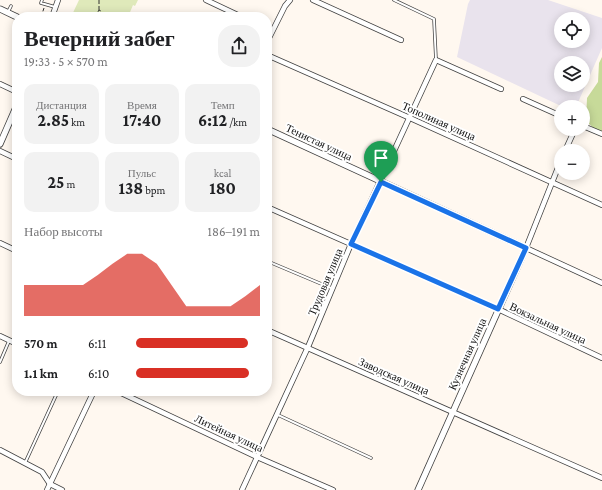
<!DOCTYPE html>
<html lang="ru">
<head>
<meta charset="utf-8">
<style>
	body { margin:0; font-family:"Crimson Pro",serif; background:#f2f2f2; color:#202124; height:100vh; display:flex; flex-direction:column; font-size:15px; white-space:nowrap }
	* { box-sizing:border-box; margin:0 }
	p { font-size:13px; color:#757577 }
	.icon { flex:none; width:22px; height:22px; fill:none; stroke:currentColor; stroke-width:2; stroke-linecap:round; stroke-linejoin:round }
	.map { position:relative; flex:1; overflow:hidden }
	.panel { position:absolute; left:12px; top:12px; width:260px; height:384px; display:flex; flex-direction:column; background:#fff; border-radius:16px; box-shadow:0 2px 10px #0003 }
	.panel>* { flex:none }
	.fabs { position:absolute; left:554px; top:12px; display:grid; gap:8px }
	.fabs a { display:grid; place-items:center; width:36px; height:36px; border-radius:50%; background:#fff; box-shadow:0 2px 10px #0003; font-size:20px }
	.pin { position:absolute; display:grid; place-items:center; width:34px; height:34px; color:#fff; margin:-41px -17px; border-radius:50% 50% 50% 0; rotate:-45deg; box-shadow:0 0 4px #0007 }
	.pin .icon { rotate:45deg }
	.round { display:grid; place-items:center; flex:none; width:42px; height:42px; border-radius:16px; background:#f2f2f2 }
	.overview { display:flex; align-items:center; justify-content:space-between; height:68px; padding:0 12px }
	h1 { font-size:22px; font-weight:700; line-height:30px }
	.figures { display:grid; grid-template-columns:repeat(3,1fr); gap:6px; height:68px; padding:4px 12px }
	.figures div { display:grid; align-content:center; border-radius:10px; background:#f2f2f2; text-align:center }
	.figures b { font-size:17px; font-weight:700 }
	.figures small { font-size:11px; font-weight:400 }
	.figures p { font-size:11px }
	.chart { height:112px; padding:8px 12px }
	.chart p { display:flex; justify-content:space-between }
	.chart svg { width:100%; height:72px; margin-top:4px; fill:#d93025; opacity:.7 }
	ul { padding:0 12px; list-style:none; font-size:13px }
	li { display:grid; grid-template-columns:64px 48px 1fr; align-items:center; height:30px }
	li i { height:10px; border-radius:5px; background:#d93025 }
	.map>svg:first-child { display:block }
</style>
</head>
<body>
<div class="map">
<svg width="602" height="490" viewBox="0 0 602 490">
	<rect width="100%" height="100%" fill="#fff8f0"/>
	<!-- industrial -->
	<path fill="#e9e3ed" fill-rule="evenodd" d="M470,0H548L602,18V48L576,107H563L457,57L468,4ZM561,19H583V41H561ZM561,63H583V85H561Z"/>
	<!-- green -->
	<path fill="#dfe9ba" d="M79,0H138L135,6L133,5L128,17H71Z"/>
	<!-- forest -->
	<path fill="#c7da99" d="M602,57V136L586,121L587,98L598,82L599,63Z"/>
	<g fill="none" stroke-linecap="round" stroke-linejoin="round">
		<!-- service casing -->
		<g stroke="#414141" stroke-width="3.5">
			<g id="service">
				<path d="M42,0L41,3L55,7"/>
				<path d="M394,0L434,19L436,60"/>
				<path d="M8,12L11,6"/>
				<path d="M267,261L331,288"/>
				<path d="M0,362L9,341"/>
				<path d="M278,415L371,458"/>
				<path d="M25,463L58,391"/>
			</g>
		</g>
		<!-- minor casing -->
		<g stroke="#414141" stroke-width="6">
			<g id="minor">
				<path d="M206,0L242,17"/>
				<path d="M313,0L401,40"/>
				<path d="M52,17L58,0"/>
				<path d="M267,42L285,6L290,0"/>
				<path d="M267,55L410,118L602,205"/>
				<path d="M0,84L17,92"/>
				<path d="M523,99L561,116"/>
				<path d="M583,126L602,134"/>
				<path d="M0,151L17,159"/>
				<path d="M565,151L575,129"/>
				<path d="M561,160L526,248L602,283"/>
				<path d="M267,207L498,309L602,358"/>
				<path d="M0,243L17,251"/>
				<path d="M267,330L602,478"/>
				<path d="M0,336L17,344"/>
				<path d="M117,391L257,457L333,490"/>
				<path d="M0,450L42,472L50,484L62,490"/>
				<path d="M47,490L94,391"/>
				<path d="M242,490L308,347L351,244L436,60L501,89"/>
			</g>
		</g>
		<!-- tertiary casing -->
		<g stroke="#414141" stroke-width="7">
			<g id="tertiary">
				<path d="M0,9L17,17"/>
				<path d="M267,129L526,248L418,490"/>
				<path d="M0,144L17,105"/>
			</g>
		</g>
		<!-- path -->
		<g stroke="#303030" stroke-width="1" stroke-dasharray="4 2" stroke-linecap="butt">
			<path d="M99,10V0"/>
			<path d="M22,14L28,17"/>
			<path d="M41,17L44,8"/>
			<path d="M95,17L99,10L101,11"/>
		</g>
		<!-- service -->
		<use href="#service" stroke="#fff" stroke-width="2"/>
		<!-- minor -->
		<use href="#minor" stroke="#fff" stroke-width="4.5"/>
		<!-- tertiary -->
		<use href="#tertiary" stroke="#fff" stroke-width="5.5"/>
	</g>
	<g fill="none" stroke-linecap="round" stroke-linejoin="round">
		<!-- route casing -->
		<g stroke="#fff" stroke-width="8">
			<path id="route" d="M381,182L526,248L498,309L351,244Z"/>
		</g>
		<!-- route -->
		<use href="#route" stroke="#1a73e8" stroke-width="5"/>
	</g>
	<g text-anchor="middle" stroke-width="4" stroke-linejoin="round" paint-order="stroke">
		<!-- street labels -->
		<g font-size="11" fill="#0e0e0e" stroke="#fff">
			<text transform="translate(439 121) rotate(24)" y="4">Тополиная улица</text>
			<text transform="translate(319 142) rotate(25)" y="4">Тенистая улица</text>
			<text transform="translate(325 282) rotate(-67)" y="4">Трудовая улица</text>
			<text transform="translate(548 323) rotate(25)" y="4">Вокзальная улица</text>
			<text transform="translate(467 354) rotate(-66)" y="4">Кузнечная улица</text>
			<text transform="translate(394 376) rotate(24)" y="4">Заводская улица</text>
			<text transform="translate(229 433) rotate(25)" y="4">Литейная улица</text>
		</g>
	</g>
</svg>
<div class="fabs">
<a><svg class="icon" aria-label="locate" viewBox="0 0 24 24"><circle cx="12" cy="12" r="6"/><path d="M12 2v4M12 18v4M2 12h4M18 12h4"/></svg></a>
<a><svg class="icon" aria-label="layers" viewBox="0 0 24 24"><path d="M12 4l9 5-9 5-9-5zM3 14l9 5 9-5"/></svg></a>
<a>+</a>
<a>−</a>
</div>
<div class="pin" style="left:381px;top:182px;background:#1e9e55"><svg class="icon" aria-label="arrive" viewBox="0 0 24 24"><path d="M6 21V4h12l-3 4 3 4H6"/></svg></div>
<section class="panel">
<div class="overview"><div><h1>Вечерний забег</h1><p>19:33 · 5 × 570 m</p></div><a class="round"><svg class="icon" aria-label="share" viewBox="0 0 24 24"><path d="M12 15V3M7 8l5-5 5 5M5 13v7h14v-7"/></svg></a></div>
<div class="figures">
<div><p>Дистанция</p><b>2.85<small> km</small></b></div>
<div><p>Время</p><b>17:40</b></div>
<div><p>Темп</p><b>6:12<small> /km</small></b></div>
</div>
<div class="figures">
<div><b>25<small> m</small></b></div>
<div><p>Пульс</p><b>138<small> bpm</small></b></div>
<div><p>kcal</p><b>180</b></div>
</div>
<div class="chart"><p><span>Набор высоты</span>186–191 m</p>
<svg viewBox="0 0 160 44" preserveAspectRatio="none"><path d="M0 44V25L10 25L20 25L30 25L40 25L50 19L60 12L70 6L80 6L90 12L100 25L110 38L120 38L130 38L140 38L150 32L160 25V44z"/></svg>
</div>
<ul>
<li><b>570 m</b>6:11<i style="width:90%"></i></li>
<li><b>1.1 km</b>6:10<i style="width:91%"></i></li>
</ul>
</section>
</div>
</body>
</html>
